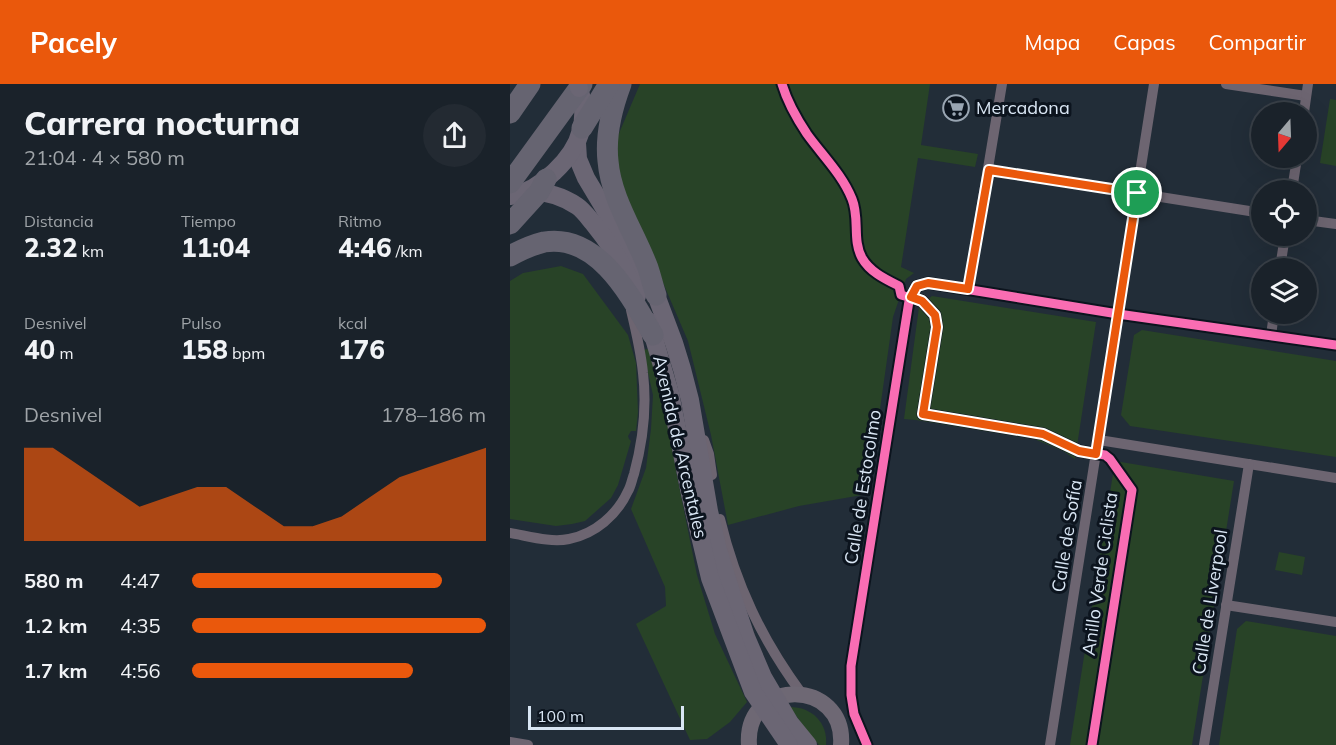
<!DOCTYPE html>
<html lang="es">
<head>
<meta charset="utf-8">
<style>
	body { margin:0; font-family:Mulish,sans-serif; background:#232a32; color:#f1f3f6; height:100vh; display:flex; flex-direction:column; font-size:22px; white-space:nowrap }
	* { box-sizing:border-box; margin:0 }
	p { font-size:20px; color:#9fa4a8 }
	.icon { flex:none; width:33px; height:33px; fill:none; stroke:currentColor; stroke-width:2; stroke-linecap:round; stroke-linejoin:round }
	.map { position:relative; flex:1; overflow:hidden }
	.panel { display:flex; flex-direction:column; background:#1a222a; width:510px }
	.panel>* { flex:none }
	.needle { width:39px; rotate:199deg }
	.controls { position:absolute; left:741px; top:18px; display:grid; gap:12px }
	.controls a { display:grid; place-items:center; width:66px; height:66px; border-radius:50%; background:#1a222a; box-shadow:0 6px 24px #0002,0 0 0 2px #383f47; font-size:30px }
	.scale { position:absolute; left:18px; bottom:15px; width:156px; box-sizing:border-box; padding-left:6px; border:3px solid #d9e6f4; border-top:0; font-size:16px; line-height:21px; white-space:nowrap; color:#d9e6f4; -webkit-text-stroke:4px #0c141e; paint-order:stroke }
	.pin { position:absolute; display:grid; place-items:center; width:51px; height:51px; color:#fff; margin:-26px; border:3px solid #fff; border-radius:50%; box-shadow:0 2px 6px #0007 }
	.round { display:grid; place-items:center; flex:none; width:63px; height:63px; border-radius:32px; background:#232a32 }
	.summary { display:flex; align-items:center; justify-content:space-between; height:102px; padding:0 24px }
	h1 { font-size:33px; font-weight:800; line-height:45px }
	.figures { display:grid; grid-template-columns:repeat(3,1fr); gap:9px; height:102px; padding:6px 24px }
	.figures div { display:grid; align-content:center }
	.figures b { font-size:26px; font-weight:800 }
	.figures small { font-size:16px; font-weight:400 }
	.figures p { font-size:16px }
	.chart { height:168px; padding:12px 24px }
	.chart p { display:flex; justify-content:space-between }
	.chart svg { width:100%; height:108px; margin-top:6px; fill:#ea580c; opacity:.7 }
	ul { padding:0 24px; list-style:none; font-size:20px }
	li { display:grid; grid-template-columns:96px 72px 1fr; align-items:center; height:45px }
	li i { height:15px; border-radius:8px; background:#ea580c }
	header { display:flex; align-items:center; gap:36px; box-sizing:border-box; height:84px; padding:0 30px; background:#ea580c; color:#fff }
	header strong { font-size:28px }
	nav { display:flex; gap:33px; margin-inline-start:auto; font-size:21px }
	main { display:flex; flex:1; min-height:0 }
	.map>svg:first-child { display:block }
</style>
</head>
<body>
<header>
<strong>Pacely</strong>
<nav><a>Mapa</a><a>Capas</a><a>Compartir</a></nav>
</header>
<main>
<section class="panel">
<div class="summary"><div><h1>Carrera nocturna</h1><p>21:04 · 4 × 580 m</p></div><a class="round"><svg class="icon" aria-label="share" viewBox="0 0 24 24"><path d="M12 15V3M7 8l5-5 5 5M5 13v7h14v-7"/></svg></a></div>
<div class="figures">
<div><p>Distancia</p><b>2.32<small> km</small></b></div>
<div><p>Tiempo</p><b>11:04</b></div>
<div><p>Ritmo</p><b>4:46<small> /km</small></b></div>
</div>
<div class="figures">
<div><p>Desnivel</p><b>40<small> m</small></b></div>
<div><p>Pulso</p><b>158<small> bpm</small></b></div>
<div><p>kcal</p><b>176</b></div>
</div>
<div class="chart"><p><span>Desnivel</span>178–186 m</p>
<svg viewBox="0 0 160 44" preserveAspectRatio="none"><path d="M0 44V6L10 6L20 14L30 22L40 30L50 26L60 22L70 22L80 30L90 38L100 38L110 34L120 26L130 18L140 14L150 10L160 6V44z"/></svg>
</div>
<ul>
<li><b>580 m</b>4:47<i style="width:85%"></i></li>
<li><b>1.2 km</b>4:35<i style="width:100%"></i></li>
<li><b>1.7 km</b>4:56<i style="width:75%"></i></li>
</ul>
</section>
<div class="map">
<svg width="826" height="661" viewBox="0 0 826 661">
	<rect width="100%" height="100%" fill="#222d38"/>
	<!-- green -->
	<g fill="#284327">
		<path d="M130,0H420L411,61L468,70L465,83L408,74L391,183L404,189L396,195L383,233L358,410L289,422L218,441L201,351L178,257L106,89L107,54Z"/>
		<path d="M820,15L826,16V82L810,79Z"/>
		<path d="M51,182L73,190L118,251L126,279L128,328L126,347H121L118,352L119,355L121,357L108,401L101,414L75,437L62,440L46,442L0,435V197L13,189Z"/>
		<path d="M422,212L586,238L565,375L553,367L524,355L406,336L394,335L409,223Z"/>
		<path d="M632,246L826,277V373L620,342L611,331L624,251Z"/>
		<path d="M138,265L154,313L166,387L187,491L205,550L237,618L220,638L197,655L180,656L126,540L156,522L155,503L121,425L136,384L141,345L143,311L133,266Z"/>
		<path d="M605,377L724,397L682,661H560Z"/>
		<path d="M769,468L795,473L792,491L765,486Z"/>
		<path d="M736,537L826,552V661H709L727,545Z"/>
		<path d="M280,623C302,623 318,639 316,661H309C298,649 289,636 280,623Z"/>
	</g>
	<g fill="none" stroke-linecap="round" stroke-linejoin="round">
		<!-- street -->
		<g stroke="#6d6571" stroke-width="10">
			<path d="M716,0L796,12"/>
			<path d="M794,28L798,0"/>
			<path d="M479,86L752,129"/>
			<path d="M782,106L787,74"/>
			<path d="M796,136L826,140"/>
			<path d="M770,184L775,152"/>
			<path d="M458,205L492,0"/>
			<path d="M761,251L764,230"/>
			<path d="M194,356L199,370L202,391"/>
			<path d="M589,356L826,394"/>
			<path d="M210,435C226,501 252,556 292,610"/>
			<path d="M0,449C18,452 41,459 59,455C85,450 107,431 118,407C121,402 122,395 124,390C133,357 137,323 133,289C131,268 126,247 121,226"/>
			<path d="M716,521L826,538"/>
			<path d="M0,658L18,661"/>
			<path d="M357,661L344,630L341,611V582L399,217L407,202L418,199L608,230L826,261"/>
			<path d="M540,661L644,0"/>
			<path d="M694,661L739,380"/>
		</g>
		<!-- secondary -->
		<path stroke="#6e6874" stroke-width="16" d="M239,661C234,593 336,594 331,661"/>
		<!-- primary -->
		<g stroke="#6b6674" stroke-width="18">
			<path d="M67,59L68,75L76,94L146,211L164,259L172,285L180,316L199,427L208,466L222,511L236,553L253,593L280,639L298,661"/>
			<path d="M18,108C35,107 53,113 67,122C73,126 78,133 83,139C101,161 116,185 127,212"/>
			<path d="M0,112C30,107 64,75 71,46C75,32 73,17 69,4"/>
			<path d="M138,237L143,251L160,309L180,410L200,494L243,608L279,661"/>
		</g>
		<!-- highway -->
		<g stroke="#666471" stroke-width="21">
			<path d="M111,0C102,24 95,50 98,77C101,115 125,149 138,184C141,193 143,202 146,211"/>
			<path d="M0,29L20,0"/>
			<path d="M72,44L99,0"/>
			<path d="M0,99L72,0"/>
			<path d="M0,140L29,108L36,95"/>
			<path d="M0,172C11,166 22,161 34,158C88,149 121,213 143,251"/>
		</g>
		<!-- primary-bridge -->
		<path stroke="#6b6674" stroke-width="18" d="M68,0L69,4"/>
		<!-- cycleway casing -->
		<g stroke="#0c141e" stroke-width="13">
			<g id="cycleway">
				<path d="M272,0C277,17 287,35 297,50C312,71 332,90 342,115C350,134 342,156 352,174C360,188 375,195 389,202L391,211L412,217L425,231L427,243L413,330L533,350L569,367L595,371L600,375L622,406L582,661"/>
				<path d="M357,661L344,630L341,611V582L399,217L407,202L418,199L608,230L826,261"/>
			</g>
		</g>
		<!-- cycleway -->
		<use href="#cycleway" stroke="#f96db3" stroke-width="9"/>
	</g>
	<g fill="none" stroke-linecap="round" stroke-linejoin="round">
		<!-- route casing -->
		<g stroke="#fff" stroke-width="12">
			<path id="route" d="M479,86L627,109L586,370L569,367L533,350L413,330L427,243L425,231L412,217L401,213L407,202L418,199L458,205Z"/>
		</g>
		<!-- route -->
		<use href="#route" stroke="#ea580c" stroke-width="8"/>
	</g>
	<!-- icons -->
	<defs>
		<g id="supermarket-ring" transform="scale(1.35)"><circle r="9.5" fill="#0c141e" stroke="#99a5b2" stroke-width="1.5"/><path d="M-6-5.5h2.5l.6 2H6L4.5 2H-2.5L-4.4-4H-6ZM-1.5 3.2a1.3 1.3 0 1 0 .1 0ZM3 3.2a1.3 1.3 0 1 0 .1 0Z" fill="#99a5b2"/></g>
	</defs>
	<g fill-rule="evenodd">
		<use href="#supermarket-ring" x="446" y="24"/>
	</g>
	<g text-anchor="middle" stroke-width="6" stroke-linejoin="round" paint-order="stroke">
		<!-- poi labels -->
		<g font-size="18" fill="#d9e6f4" stroke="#0c141e" text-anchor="start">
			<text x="466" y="30">Mercadona</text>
		</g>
		<!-- street labels -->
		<g font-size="18" fill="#d9e6f4" stroke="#0c141e">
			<text transform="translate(170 363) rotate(77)" y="6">Avenida de Arcentales</text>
			<text transform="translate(353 403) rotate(-81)" y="6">Calle de Estocolmo</text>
			<text transform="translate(557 452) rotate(-81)" y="6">Calle de Sofía</text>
			<text transform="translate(590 490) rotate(-82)" y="6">Anillo Verde Ciclista</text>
			<text transform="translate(700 518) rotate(-81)" y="6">Calle de Liverpool</text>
		</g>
	</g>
</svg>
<div class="controls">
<a><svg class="needle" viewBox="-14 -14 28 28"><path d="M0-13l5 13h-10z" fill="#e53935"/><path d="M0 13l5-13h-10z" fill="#9fa4a8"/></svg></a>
<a><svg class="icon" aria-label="locate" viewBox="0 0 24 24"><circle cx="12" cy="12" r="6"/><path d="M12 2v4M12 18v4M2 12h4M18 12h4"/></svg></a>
<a><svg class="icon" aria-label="layers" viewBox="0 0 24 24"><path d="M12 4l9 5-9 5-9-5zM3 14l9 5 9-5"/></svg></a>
</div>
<div class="scale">100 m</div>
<div class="pin" style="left:627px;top:109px;background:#1e9e55"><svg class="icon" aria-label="arrive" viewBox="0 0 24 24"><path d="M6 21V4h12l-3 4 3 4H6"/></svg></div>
</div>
</main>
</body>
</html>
